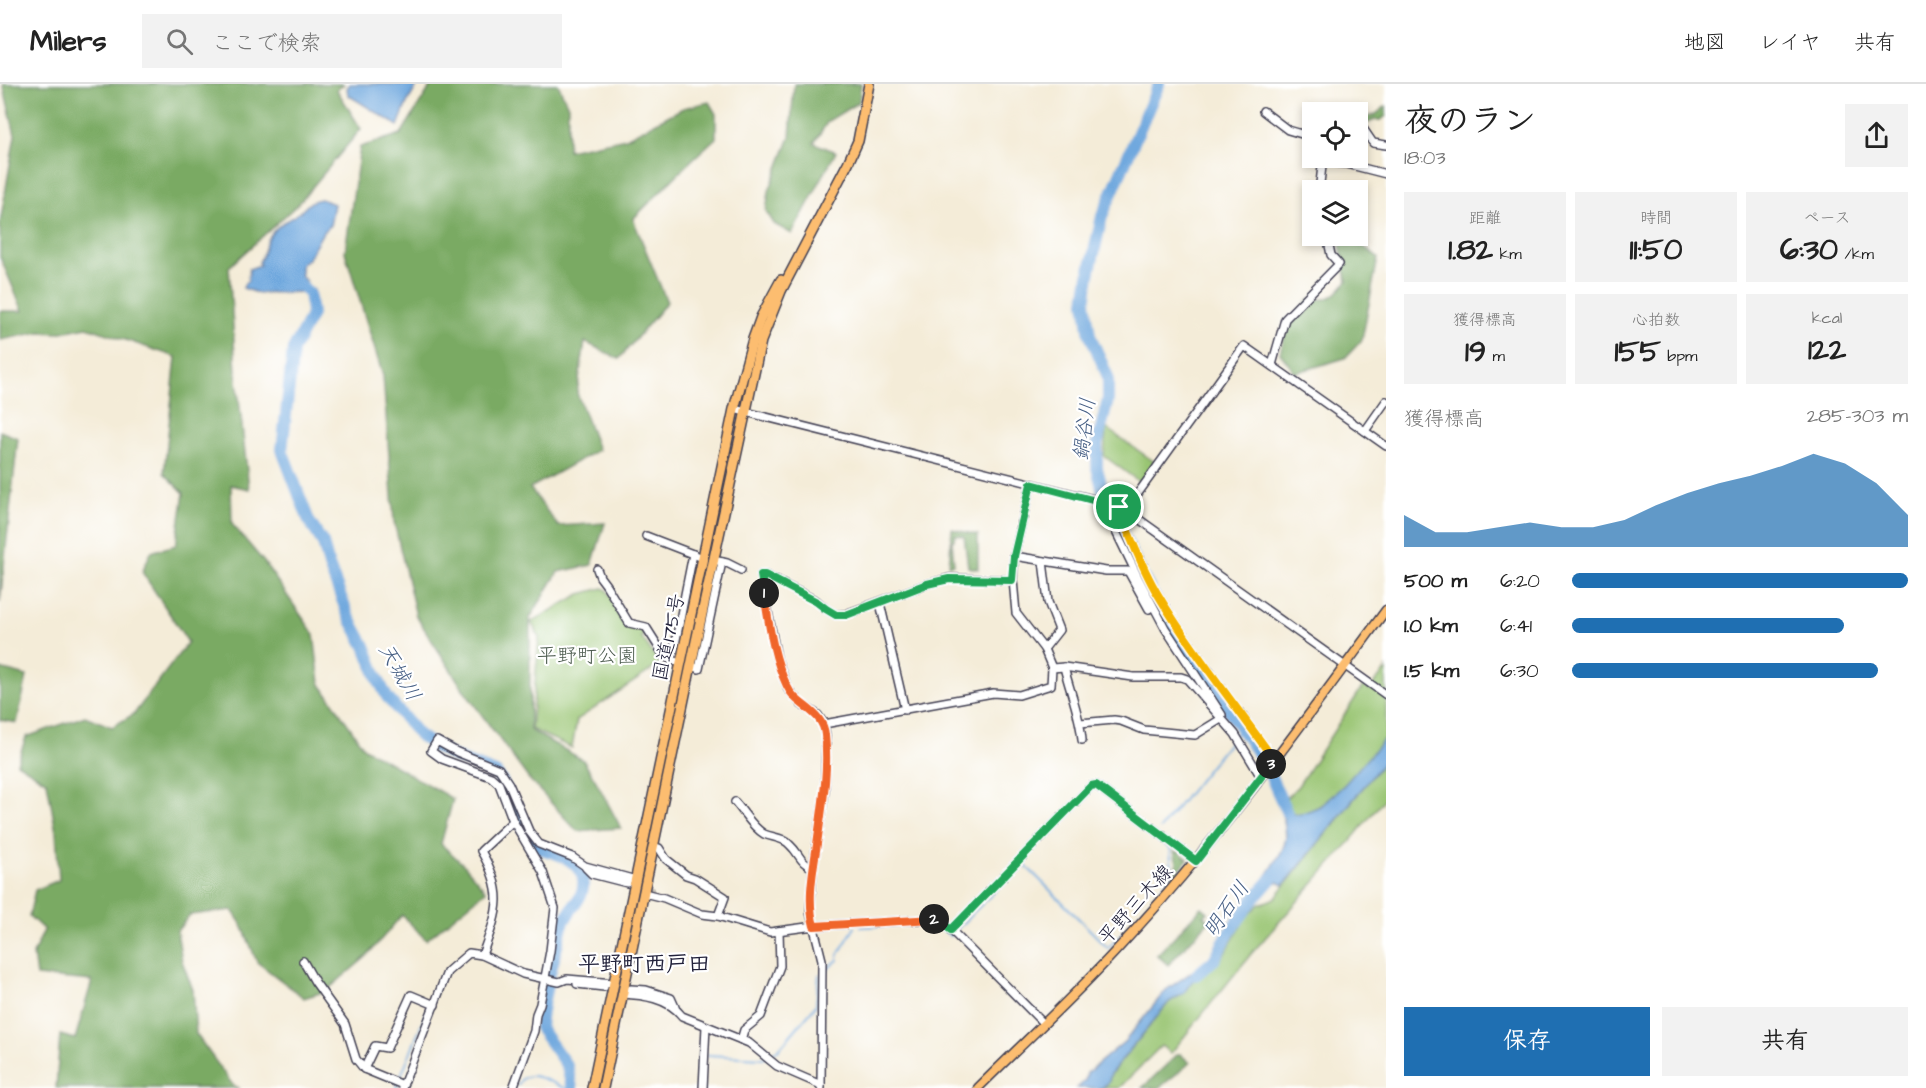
<!DOCTYPE html>
<html lang="ja">
<head>
<meta charset="utf-8">
<style>
	body { margin:0; font-family:"Architects Daughter","Klee One",sans-serif; background:#f2f2f2; color:#222; height:100vh; display:flex; flex-direction:column; font-size:22px; white-space:nowrap }
	* { box-sizing:border-box; margin:0 }
	p { font-size:20px; color:#767676 }
	.icon { flex:none; width:33px; height:33px; fill:none; stroke:currentColor; stroke-width:2; stroke-linecap:round; stroke-linejoin:round }
	.map { position:relative; flex:1; overflow:hidden }
	.panel { display:flex; flex-direction:column; background:#fff; width:540px }
	.panel>* { flex:none }
	.fabs { position:absolute; left:1302px; top:18px; display:grid; gap:12px }
	.fabs a { display:grid; place-items:center; width:66px; height:66px; border-radius:0px; background:#fff; box-shadow:0 3px 9px #0003; font-size:30px }
	.pin { position:absolute; display:grid; place-items:center; width:51px; height:51px; color:#fff; margin:-26px; border:3px solid #fff; border-radius:50%; box-shadow:0 2px 6px #0007 }
	.km { position:absolute; width:30px; height:30px; margin:-15px; border-radius:50%; background:#222; color:#fff; font-size:16px; line-height:30px; text-align:center }
	.round { display:grid; place-items:center; flex:none; width:63px; height:63px; border-radius:0px; background:#f2f2f2 }
	.head { display:flex; align-items:center; justify-content:space-between; height:102px; padding:0 18px }
	h1 { font-size:33px; font-weight:800; line-height:45px }
	.metrics { display:grid; grid-template-columns:repeat(3,1fr); gap:9px; height:102px; padding:6px 18px }
	.metrics div { display:grid; align-content:center; border-radius:0px; background:#f2f2f2; text-align:center }
	.metrics b { font-size:30px; font-weight:800 }
	.metrics small { font-size:16px; font-weight:400 }
	.metrics p { font-size:16px }
	.chart { height:168px; padding:12px 18px }
	.chart p { display:flex; justify-content:space-between }
	.chart svg { width:100%; height:108px; margin-top:6px; fill:#1f6fb2; opacity:.7 }
	.primary-button { display:flex; gap:12px; margin-top:auto; padding:12px 18px }
	.primary-button a { flex:1; height:69px; border-radius:0px; background:#1f6fb2; color:#fff; font-size:24px; font-weight:800; line-height:69px; text-align:center }
	.primary-button a+a { background:#f2f2f2; color:#222 }
	ul { padding:0 18px; list-style:none; font-size:20px }
	li { display:grid; grid-template-columns:96px 72px 1fr; align-items:center; height:45px }
	li i { height:15px; border-radius:8px; background:#1f6fb2 }
	header { display:flex; align-items:center; gap:36px; box-sizing:border-box; height:84px; padding:0 30px; background:#fff; border-bottom:2px solid #e0e0e0 }
	header strong { font-size:28px }
	nav { display:flex; gap:33px; margin-inline-start:auto; font-size:21px }
	.search { width:420px; height:54px; background:#f2f2f2; display:flex; align-items:center; gap:15px; box-sizing:border-box; padding:0 21px; border-radius:0px; color:#767676; font-size:22px }
	main { display:flex; flex:1; min-height:0 }
	.map>svg:first-child { display:block }
</style>
</head>
<body>
<header>
<strong>Milers</strong>
<div class="search"><svg class="icon" aria-label="search" viewBox="0 0 24 24"><circle cx="10" cy="10" r="6"/><path d="M15 15l6 6"/></svg>ここで検索</div>
<nav><a>地図</a><a>レイヤ</a><a>共有</a></nav>
</header>
<main>
<div class="map">
<svg width="1386" height="1004" viewBox="0 0 1386 1004">
	<rect width="100%" height="100%" fill="#fff"/>
	<filter id="ink" filterUnits="userSpaceOnUse"><feTurbulence type="fractalNoise" baseFrequency=".0167" numOctaves="2"/><feDisplacementMap in="SourceGraphic" scale="12" xChannelSelector="R" yChannelSelector="G"/><feConvolveMatrix kernelMatrix="1 2 1 2 8 2 1 2 1" color-interpolation-filters="sRGB"/></filter>
	<filter id="wash" filterUnits="userSpaceOnUse"><feTurbulence type="fractalNoise" baseFrequency=".008" numOctaves="4" result="noise"/><feDisplacementMap in="SourceGraphic" scale="24" xChannelSelector="R" yChannelSelector="G"/><feGaussianBlur stdDeviation="1.35" result="paint"/><feColorMatrix in="noise" values="0 0 0 0 0 0 0 0 0 0 0 0 0 0 0 0 0 1.4 0 .05"/><feComposite in="paint" operator="in"/></filter>
	<g filter="url(#wash)">
		<rect width="100%" height="100%" fill="#f4ecd8"/>
		<!-- green -->
		<g fill="#99c572" stroke="#5e7456" stroke-width="1.5">
			<path d="M1106,344L1156,379L1142,400L1104,372Z"/>
			<path d="M603,504L607,506L627,542L643,546L646,550L641,552L660,580L577,636L572,664L531,645L539,553L531,538L580,510Z"/>
			<path d="M1386,585V653C1370,671 1319,741 1291,728L1285,715L1298,702L1363,602L1369,606Z"/>
			<path d="M1386,675V713L1344,765L1251,870L1171,969L1161,962L1119,1004H1102L1109,997L1111,990L1169,918L1180,912L1189,900L1210,882L1222,874L1246,833L1258,821L1275,814Z"/>
		</g>
		<!-- forest -->
		<g fill="#7aaa64" stroke="#4e6650" stroke-width="1.5">
			<path d="M3,0H344L337,6L361,45L299,119L229,183L236,287L249,405L231,401L232,440L264,478L314,550L320,599L364,664L453,715L441,760L465,782L486,807L426,856L402,831L366,873L326,907L304,914L257,878L242,841L232,826L190,831L177,847L182,877L193,906L196,950L232,1000L238,1004H56L60,951L75,955L92,897L36,892L33,870L44,846L29,832L35,806L59,796L56,748L47,698L17,679L26,653L85,632L112,643L134,630L188,558L142,488L151,468L176,461L184,409L164,389L176,273L87,243L57,249L40,248L0,256V227H23L0,173V139L15,51Z"/>
			<path d="M432,0H558L568,22V66L626,54L683,24L709,18L716,30V54L693,75L633,135L667,218L619,275L585,258L577,309L598,366L530,404L558,442L605,439L592,481L558,488L530,534V646L583,676L596,697L621,744L577,747L528,694L465,608L416,532L394,438L383,292L345,168L360,63L401,50Z"/>
			<path d="M794,0H861L859,18L828,37L814,59L836,68L792,150L774,140L766,127L769,107L790,53Z"/>
			<path d="M1386,22V32L1381,36H1375L1365,40L1362,35L1376,30Z"/>
			<path d="M1340,160L1363,162L1378,174L1362,256L1345,274L1295,289L1280,269L1289,236L1311,214C1329,219 1337,210 1347,197Z"/>
			<path d="M0,347L18,354L0,518Z"/>
			<path d="M952,445L978,451V485L968,483L964,452L955,451L954,456L952,457L954,480L949,481Z"/>
			<path d="M0,585L27,592L17,639L0,636Z"/>
			<path d="M1174,767L1179,768L1188,775L1172,795L1177,779Z"/>
			<path d="M1202,823L1208,828L1204,832L1209,837L1168,881L1157,871Z"/>
			<path d="M1178,970H1180L1190,979L1159,1004H1142Z"/>
		</g>
		<!-- water -->
		<g fill="#6fa8de" stroke="#48658c" stroke-width="1.5">
			<path d="M350,0H418L407,19L398,42L348,11L347,4Z"/>
			<path d="M321,115L334,120L330,142L323,148L308,175L301,180V192L306,197L307,203L314,206L313,208L257,209L243,204L245,199L248,197L249,185L260,181L259,178C264,171 264,163 268,155C279,137 287,139 301,127C310,120 308,117 321,115Z"/>
			<path d="M1386,653V675L1284,801C1276,796 1274,798 1267,795L1266,793C1287,759 1292,758 1278,717L1285,715L1291,728L1295,730H1300L1321,722L1345,700Z"/>
			<path d="M1206,878L1210,882L1190,900L1184,909L1169,918L1111,989L1109,997L1102,1004H1077L1085,997L1087,989L1125,957L1166,906Z"/>
		</g>
		<g fill="none" stroke-linecap="round" stroke-linejoin="round">
			<!-- stream -->
			<g stroke="#6fa8de" stroke-width="2">
				<path d="M1160,745L1240,645"/>
				<path d="M861,843L936,839L950,852L1023,779L1108,864C1125,845 1159,814 1170,792C1174,782 1169,774 1171,765L1154,753L1156,750"/>
				<path d="M825,886L838,876V871L855,843"/>
				<path d="M431,917L442,891"/>
				<path d="M707,971L763,974L779,965L816,921L819,891"/>
				<path d="M518,1001C526,982 550,998 564,1004"/>
				<path d="M396,1004L429,922"/>
				<path d="M699,1004L700,970H702"/>
			</g>
			<!-- river -->
			<g stroke="#6fa8de" stroke-width="12">
				<path d="M1159,0L1102,132L1089,191L1085,218L1090,251L1108,293V316L1097,360V384L1104,411L1144,495L1167,536L1255,665L1271,693L1287,729"/>
				<path d="M297,198L309,209L312,230L293,266L282,366L309,437L323,459L329,482L348,531L365,562L377,593L387,613L419,651L437,664L457,674L496,689L502,697L517,732L537,764C552,768 576,774 582,791C589,811 569,824 563,840C559,850 557,861 555,871C548,895 542,919 540,944L567,982L572,1004"/>
				<path d="M1196,891L1214,876L1229,849L1252,817L1279,786"/>
			</g>
		</g>
	</g>
	<g filter="url(#ink)">
		<g fill="none" stroke-linecap="round" stroke-linejoin="round">
			<!-- minor-tunnel -->
			<path stroke="#cac4b9" stroke-width="7" stroke-dasharray="7 3.5" stroke-linecap="butt" d="M630,800L654,807"/>
			<!-- minor casing -->
			<g stroke="#424053" stroke-width="10">
				<g id="minor">
					<path d="M1263,27L1288,46L1312,53"/>
					<path d="M1358,37L1373,59L1386,61"/>
					<path d="M1323,78L1347,80L1386,90"/>
					<path d="M1316,106L1320,99L1323,74"/>
					<path d="M1272,281L1285,235L1339,180L1331,171L1327,152"/>
					<path d="M734,325L1101,417L1126,426L1386,611"/>
					<path d="M1365,347L1386,317"/>
					<path d="M1119,423L1122,434C1133,458 1143,486 1157,509C1192,568 1235,620 1274,676"/>
					<path d="M1126,426L1244,262L1386,362"/>
					<path d="M646,452L703,474"/>
					<path d="M1014,472L1106,487H1128L1149,525"/>
					<path d="M718,477L727,479L741,486"/>
					<path d="M1043,477L1048,518L1059,546L1044,565"/>
					<path d="M597,485L600,493L606,501L629,539L646,543L665,573L672,576"/>
					<path d="M880,519L905,626"/>
					<path d="M675,577L672,576L693,470"/>
					<path d="M691,582L699,585L722,478"/>
					<path d="M1064,583C1070,608 1080,631 1082,656"/>
					<path d="M1052,584L1064,583L1133,593H1181L1187,595L1235,650L1261,693"/>
					<path d="M1080,639L1114,636L1121,637L1144,646L1195,651L1221,635L1222,631L1165,544L1140,497L1101,417"/>
					<path d="M824,640L993,609L1019,611L1051,601L1052,584L1044,565L1016,529L1013,496L1014,472L1031,400"/>
					<path d="M735,718C744,728 752,743 764,750C773,754 783,753 790,761C800,770 799,778 813,784"/>
					<path d="M653,762L659,764L666,775L686,791L695,794L725,813L718,832"/>
					<path d="M586,784L592,790L627,799"/>
					<path d="M644,809L664,814L702,830L718,832L770,848L814,842L937,835L951,846L1043,939"/>
					<path d="M951,846L1091,702L1096,701L1196,777"/>
					<path d="M482,871C498,827 506,810 481,767L513,737"/>
					<path d="M303,877L315,898L345,940L356,975L364,985L403,1001"/>
					<path d="M577,900L604,903"/>
					<path d="M631,905L646,906L671,914L675,923"/>
					<path d="M622,910C643,911 668,914 682,932L749,959L777,982L821,1001"/>
					<path d="M741,956L744,946L761,932L780,882L779,847"/>
					<path d="M364,985L375,962L387,964L411,911L435,921"/>
					<path d="M402,1004L447,888L469,869L482,871L523,890L559,898L567,895L614,899"/>
					<path d="M513,1004L534,947L536,930L540,920L550,867L555,824L543,788L513,737L499,700L491,693L442,675L431,667L437,657L457,668L499,685L509,700L529,747L539,760L572,773L585,782L636,796"/>
					<path d="M703,1004L706,942"/>
					<path d="M821,1004L822,876L810,828L813,784L825,706L826,652L824,640L818,631L801,620L788,605L777,575L761,491H765L817,517L826,525L836,531L846,530L927,500L949,494L1013,496"/>
				</g>
			</g>
			<!-- major casing -->
			<g stroke="#424053" stroke-width="11">
				<path id="major" d="M978,1004C1026,956 1077,910 1123,859C1219,756 1302,640 1386,526"/>
			</g>
			<!-- highway casing -->
			<g stroke="#424053" stroke-width="12">
				<g id="highway">
					<path d="M592,1004L734,325L753,255L761,233L781,196"/>
					<path d="M603,1004L695,562L761,257L781,207L848,79L858,57L869,0"/>
				</g>
			</g>
			<!-- minor -->
			<use href="#minor" stroke="#fff" stroke-width="7"/>
			<!-- major -->
			<use href="#major" stroke="#fcbd6f" stroke-width="8"/>
			<!-- highway -->
			<use href="#highway" stroke="#fcbd6f" stroke-width="9"/>
		</g>
	</g>
	<g fill="none" stroke-linecap="round" stroke-linejoin="round" filter="url(#ink)">
		<!-- split-1 casing -->
		<g stroke="#fff" stroke-width="12">
			<path id="split-1" d="M764,509L761,491H765L817,518L826,525L836,531H846L927,500L949,495L1012,496L1014,472L1031,400L1119,423"/>
		</g>
		<!-- split-2 casing -->
		<g stroke="#fff" stroke-width="12">
			<path id="split-2" d="M764,509C769,540 773,573 787,602C796,623 823,626 825,651C829,687 822,724 817,760C813,787 807,816 814,842L934,835"/>
		</g>
		<!-- split-3 casing -->
		<g stroke="#fff" stroke-width="12">
			<path id="split-3" d="M934,835H937L951,846L1091,702L1096,701L1196,777L1271,680"/>
		</g>
		<!-- split-4 casing -->
		<g stroke="#fff" stroke-width="12">
			<path id="split-4" d="M1119,423L1122,434C1133,458 1143,486 1157,509C1192,568 1235,620 1274,676L1271,680"/>
		</g>
		<!-- split-1 -->
		<use href="#split-1" stroke="#22a559" stroke-width="8"/>
		<!-- split-2 -->
		<use href="#split-2" stroke="#f0652b" stroke-width="8"/>
		<!-- split-3 -->
		<use href="#split-3" stroke="#22a559" stroke-width="8"/>
		<!-- split-4 -->
		<use href="#split-4" stroke="#f5b400" stroke-width="8"/>
	</g>
	<g text-anchor="middle" stroke-width="4.5" stroke-linejoin="round" paint-order="stroke">
		<!-- street labels -->
		<g font-size="20" fill="#22223b" stroke="#fff">
			<text transform="translate(668 553) rotate(-78)" y="7">国道175号</text>
			<text transform="translate(1135 820) rotate(-48)" y="7">平野三木線</text>
		</g>
		<!-- park labels -->
		<g font-size="20" fill="#4c5b4e" stroke="#fff">
			<text x="587" y="578">平野町公園</text>
		</g>
		<!-- water labels -->
		<g font-size="21" font-style="italic" fill="#455e84" stroke="#fff">
			<text transform="translate(1084 345) rotate(-83)" y="7">鍋谷川</text>
			<text transform="translate(400 588) rotate(60)" y="7">天城川</text>
			<text transform="translate(1226 825) rotate(-55)" y="7">明石川</text>
		</g>
		<!-- quarter labels -->
		<g font-size="22" font-weight="bold" fill="#22223b" stroke="#fff">
			<text x="644" y="887">平野町西戸田</text>
		</g>
	</g>
</svg>
<div class="fabs">
<a><svg class="icon" aria-label="locate" viewBox="0 0 24 24"><circle cx="12" cy="12" r="6"/><path d="M12 2v4M12 18v4M2 12h4M18 12h4"/></svg></a>
<a><svg class="icon" aria-label="layers" viewBox="0 0 24 24"><path d="M12 4l9 5-9 5-9-5zM3 14l9 5 9-5"/></svg></a>
</div>
<div class="pin" style="left:1119px;top:423px;background:#1e9e55"><svg class="icon" aria-label="arrive" viewBox="0 0 24 24"><path d="M6 21V4h12l-3 4 3 4H6"/></svg></div>
<b class="km" style="left:764px;top:509px">1</b>
<b class="km" style="left:934px;top:835px">2</b>
<b class="km" style="left:1271px;top:680px">3</b>
</div>
<section class="panel">
<div class="head"><div><h1>夜のラン</h1><p>18:03</p></div><a class="round"><svg class="icon" aria-label="share" viewBox="0 0 24 24"><path d="M12 15V3M7 8l5-5 5 5M5 13v7h14v-7"/></svg></a></div>
<div class="metrics">
<div><p>距離</p><b>1.82<small> km</small></b></div>
<div><p>時間</p><b>11:50</b></div>
<div><p>ペース</p><b>6:30<small> /km</small></b></div>
</div>
<div class="metrics">
<div><p>獲得標高</p><b>19<small> m</small></b></div>
<div><p>心拍数</p><b>155<small> bpm</small></b></div>
<div><p>kcal</p><b>122</b></div>
</div>
<div class="chart"><p><span>獲得標高</span>285–303 m</p>
<svg viewBox="0 0 160 44" preserveAspectRatio="none"><path d="M0 44V31L10 38L20 38L30 36L40 34L50 36L60 36L70 33L80 27L90 22L100 18L110 15L120 11L130 6L140 10L150 18L160 31V44z"/></svg>
</div>
<ul>
<li><b>500 m</b>6:20<i style="width:100%"></i></li>
<li><b>1.0 km</b>6:41<i style="width:81%"></i></li>
<li><b>1.5 km</b>6:30<i style="width:91%"></i></li>
</ul>
<div class="primary-button"><a>保存</a><a>共有</a></div>
</section>
</main>
</body>
</html>
